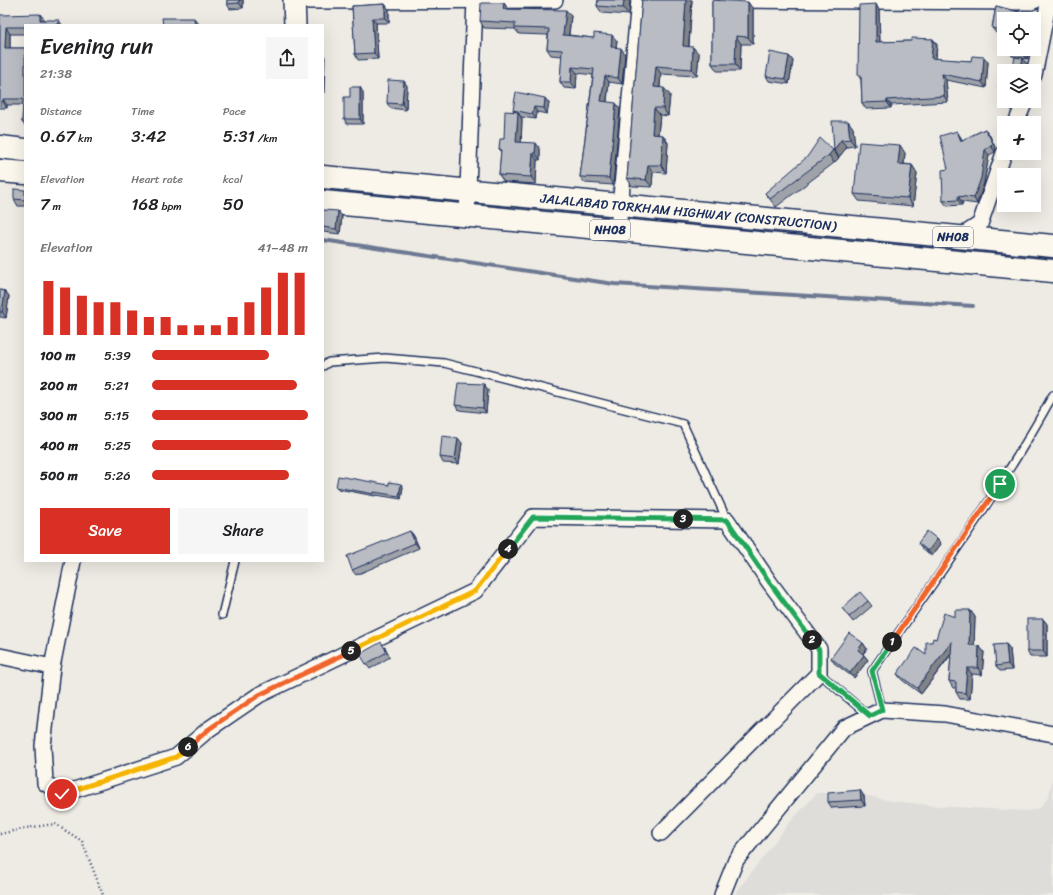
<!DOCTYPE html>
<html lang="en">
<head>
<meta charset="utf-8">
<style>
	body { margin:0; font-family:Sriracha,sans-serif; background:#f6f6f6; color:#202124; height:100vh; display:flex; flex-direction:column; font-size:15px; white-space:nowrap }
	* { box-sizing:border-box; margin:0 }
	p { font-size:13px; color:#757577 }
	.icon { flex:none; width:22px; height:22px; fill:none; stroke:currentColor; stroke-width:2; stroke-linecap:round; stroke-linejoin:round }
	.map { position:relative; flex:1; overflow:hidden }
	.details { position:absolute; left:24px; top:24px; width:300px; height:538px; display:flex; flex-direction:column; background:#fff; border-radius:0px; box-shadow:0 4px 16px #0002 }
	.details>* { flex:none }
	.controls { position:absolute; left:997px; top:12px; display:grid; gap:8px }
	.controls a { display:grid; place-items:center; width:44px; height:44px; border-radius:0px; background:#fff; box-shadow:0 4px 16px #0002; font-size:20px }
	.pin { position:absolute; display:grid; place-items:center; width:34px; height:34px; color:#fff; margin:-17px; border:2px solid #fff; border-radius:50%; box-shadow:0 1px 4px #0007 }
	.km { position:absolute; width:20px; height:20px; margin:-10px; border-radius:50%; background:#222; color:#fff; font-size:11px; line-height:20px; text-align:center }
	.round { display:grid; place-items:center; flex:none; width:42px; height:42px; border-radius:0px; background:#f6f6f6 }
	.head { display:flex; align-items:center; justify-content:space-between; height:68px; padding:0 16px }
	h1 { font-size:22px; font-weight:600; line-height:30px }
	.figures { display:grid; grid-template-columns:repeat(3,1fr); gap:6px; height:68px; padding:4px 16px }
	.figures div { display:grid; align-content:center }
	.figures b { font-size:17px; font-weight:600 }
	.figures small { font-size:11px; font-weight:400 }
	.figures p { font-size:11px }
	.chart { height:112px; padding:8px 16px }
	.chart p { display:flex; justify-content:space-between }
	.chart svg { width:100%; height:72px; margin-top:4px; stroke:#d93025; stroke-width:6 }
	.cta { display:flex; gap:8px; margin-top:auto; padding:8px 16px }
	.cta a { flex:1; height:46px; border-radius:0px; background:#d93025; color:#fff; font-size:16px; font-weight:600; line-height:46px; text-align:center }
	.cta a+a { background:#f6f6f6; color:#202124 }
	ul { padding:0 16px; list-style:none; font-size:13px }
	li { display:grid; grid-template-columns:64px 48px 1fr; align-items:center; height:30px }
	li i { height:10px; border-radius:5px; background:#d93025 }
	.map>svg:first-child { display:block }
</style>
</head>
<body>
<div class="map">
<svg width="1053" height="895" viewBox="0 0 1053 895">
	<rect width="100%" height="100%" fill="#eeebe4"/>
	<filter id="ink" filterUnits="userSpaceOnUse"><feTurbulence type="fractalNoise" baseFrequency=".025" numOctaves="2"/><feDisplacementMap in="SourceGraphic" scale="8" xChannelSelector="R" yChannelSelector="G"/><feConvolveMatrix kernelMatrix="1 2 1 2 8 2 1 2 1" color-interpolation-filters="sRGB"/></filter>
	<g filter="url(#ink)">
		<!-- built -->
		<path fill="#deddda" d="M1053,775V895H734L789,823L817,793L854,792L885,800L937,806L1028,811L1040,808L1049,796Z"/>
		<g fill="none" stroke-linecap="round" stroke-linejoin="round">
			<!-- stream -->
			<path stroke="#6d7892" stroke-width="4" d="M323,240L614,284L973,306"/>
			<!-- lane casing -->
			<g stroke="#1b2f5e" stroke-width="10">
				<g id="lane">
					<path d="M323,366L329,362L385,358L444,363L683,424L727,520"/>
					<path d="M222,615L235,561"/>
					<path d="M819,673L869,716"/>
					<path d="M882,710L872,671C934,581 1000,492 1053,395"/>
				</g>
			</g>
			<!-- street casing -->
			<g stroke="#1b2f5e" stroke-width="18">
				<g id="street">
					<path d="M727,0L1031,2L1036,0"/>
					<path d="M294,1L555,0"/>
					<path d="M1034,75L1049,0"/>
					<path d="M1016,123L1025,101"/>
					<path d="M467,216L475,0"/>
					<path d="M618,230L639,0"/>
					<path d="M960,237L980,224L1004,153"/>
					<path d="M73,561L52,667L43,746L45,783L62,794L176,757L209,729L259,695L475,591L533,517L727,520L770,583L819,649V673L661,833"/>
					<path d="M0,656L52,667"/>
					<path d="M722,895L736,860L844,728L882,710L945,714L1053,734"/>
				</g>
			</g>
			<!-- secondary casing -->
			<g stroke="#1b2f5e" stroke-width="24">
				<path id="secondary" d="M294,0L295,25"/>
			</g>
			<!-- highway casing -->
			<g stroke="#1b2f5e" stroke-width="25">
				<g id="highway">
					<path d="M0,147L25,150"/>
					<path d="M0,171L25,173"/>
					<path id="s1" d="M323,177L1053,246"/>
					<path d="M323,202L1053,271"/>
				</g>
			</g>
			<!-- path -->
			<path stroke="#1b2f5e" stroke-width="2.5" stroke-dasharray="1 3" stroke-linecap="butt" d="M0,834L26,828L55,824L82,841L103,895"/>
			<!-- lane -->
			<use href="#lane" stroke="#fbf7ec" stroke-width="7"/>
			<!-- street -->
			<use href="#street" stroke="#fbf7ec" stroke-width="15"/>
			<!-- secondary -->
			<use href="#secondary" stroke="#fbf7ec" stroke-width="21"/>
			<!-- highway -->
			<use href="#highway" stroke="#fbf7ec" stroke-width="22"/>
		</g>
		<!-- wall -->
		<g fill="#9fa2a8" stroke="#1b2f5e">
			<path d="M227,0H243V8L230,9L227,4Z"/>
			<path d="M598,0H630L629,15L602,13L597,6Z"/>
			<path d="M642,0H692L689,47L699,54L697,76L661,74L660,87L670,95L668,116L660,115L658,135H663L668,143L666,173L653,172L652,187L632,186L627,178Z"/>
			<path d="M712,0H718L753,9V44H741L740,71H717L712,64Z"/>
			<path d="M504,3L508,9L571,16L569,35L617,41L616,48L625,54L622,84L609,82L607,102L620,109L613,185L585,183L580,177L593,75L577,73L576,89L564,88L560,82L562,56L551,55L547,49L548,35L519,34L515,29L484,28L480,21Z"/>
			<path d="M385,4L389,10V23H376L378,59L358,60L355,54L352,6Z"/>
			<path d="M996,6L1023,13L1027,19H1004V35L996,33L992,28Z"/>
			<path d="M879,10L880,42L911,41L933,39L937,45L936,59L988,62L986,88L946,80L948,102L891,105V108L866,109L862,103L861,80L858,75Z"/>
			<path d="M0,15L25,25V34H10V48H25V126L22,122L23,105H7V108H0Z"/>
			<path d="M1009,49H1029L1027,59L1012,56L1009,50Z"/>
			<path d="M789,56L793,61L789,84L769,81L766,76Z"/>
			<path d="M1004,75V92H1001L998,86Z"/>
			<path d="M404,81L407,86L406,110L390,108L387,103Z"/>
			<path d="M363,92V124H347L344,119L350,97Z"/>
			<path d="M549,103L547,114L537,112L536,119L521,117L522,119L521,142L540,149V160H537L536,184L504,182L499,175L501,151L499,149L504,139L514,112L513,110Z"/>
			<path d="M848,121L853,128L855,146L847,147L839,157L834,150Z"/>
			<path d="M985,129L989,134L996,149L995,152L989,155L984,183L977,204L962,202V205L947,206L943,201L948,169L960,136L962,140Z"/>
			<path d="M833,150L839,158L834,163L776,207L765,193Z"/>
			<path d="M905,153L904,164L912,165L917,173L913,206L859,201L854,194Z"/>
			<path d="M25,190V206H18L14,199Z"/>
			<path d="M323,210L342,216L340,234L323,232Z"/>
			<path d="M0,290L5,291L9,296L6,318L0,317Z"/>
			<path d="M484,384L488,390L486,413L459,410L455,405Z"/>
			<path d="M462,443L459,464L443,463L440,457Z"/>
			<path d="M389,485L403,487L401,499L376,495L375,496L338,489L336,487Z"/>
			<path d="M410,531L414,536L419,548L356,575L352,570Z"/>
			<path d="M937,539L941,544L932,556L922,548L918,543Z"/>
			<path d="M868,601L872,606L853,622L842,608Z"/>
			<path d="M970,610L975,617L974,645L979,646L984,652L982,675L972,674L970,699H960L956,692V688H953L949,681L951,655L921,694L902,680L897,674L926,655L932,642L936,639L955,617Z"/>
			<path d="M1043,619L1047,624V657H1030L1027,651Z"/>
			<path d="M863,643L867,649L863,654L868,660L854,678L834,663L831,658Z"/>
			<path d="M1006,644L1010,649L1012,670L1000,671L996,666Z"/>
			<path d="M385,647L390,657L370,669L366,664Z"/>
			<path d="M864,796L865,806L832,808L828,802Z"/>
		</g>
		<!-- shaded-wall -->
		<g fill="#828488" stroke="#1b2f5e">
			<path d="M239,0H243V8L239,3Z"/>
			<path d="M624,0H630L629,15L623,8Z"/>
			<path d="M686,0H692L688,54L683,46Z"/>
			<path d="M748,2L753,9V44L748,37Z"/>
			<path d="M504,3L508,9H503Z"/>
			<path d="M385,4L389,10V23L385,18Z"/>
			<path d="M876,4L879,10L880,47L876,42Z"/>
			<path d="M566,10L571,16L568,41L563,35Z"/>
			<path d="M1023,13L1027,19H1021Z"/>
			<path d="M40,14L45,20H40Z"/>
			<path d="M194,18L200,25H195Z"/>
			<path d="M372,18L376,23L378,59L374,53Z"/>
			<path d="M59,20L62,25H58Z"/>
			<path d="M6,27L10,34V54L5,48Z"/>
			<path d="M612,35L617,41L615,53L611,47Z"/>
			<path d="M736,36L741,44L740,71L735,64Z"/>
			<path d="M933,39L937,45L935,64L931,58Z"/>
			<path d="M693,47L699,54L697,76L692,69Z"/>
			<path d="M621,48L625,54L622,84L618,78Z"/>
			<path d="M1024,49H1029L1027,59L1023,54Z"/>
			<path d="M323,54L325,57L324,93L323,92Z"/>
			<path d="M789,56L793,61L789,84L785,79Z"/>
			<path d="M984,57L988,62L986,88L982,82Z"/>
			<path d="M1023,58L1027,64L1026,71H1022L1021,68Z"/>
			<path d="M656,66L661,74L659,94L654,87Z"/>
			<path d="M572,67L577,73L576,89L571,82Z"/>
			<path d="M942,74L946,80L948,102L944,96Z"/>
			<path d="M605,76L609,82L606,108L601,101Z"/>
			<path d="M404,81L407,86L406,110L402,104Z"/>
			<path d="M360,87L363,92V124L360,119Z"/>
			<path d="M664,88L670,95L668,116L663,108Z"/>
			<path d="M545,98L549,103L547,114L544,108Z"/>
			<path d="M3,99L7,105V108L3,102Z"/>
			<path d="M887,100L891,105V108L887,102Z"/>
			<path d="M616,103L620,109L613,185L609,178Z"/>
			<path d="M534,107L537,112L536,119L532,114Z"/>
			<path d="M654,108L660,115L657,142L652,134Z"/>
			<path d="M518,112L522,119L521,149L516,142Z"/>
			<path d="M848,121L853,128L855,146L850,139Z"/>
			<path d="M985,129L989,134L996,149L995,152L991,146Z"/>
			<path d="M957,131L960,136L965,146L961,141Z"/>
			<path d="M663,135L668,143L666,173L661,165Z"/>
			<path d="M841,140L847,147L839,157L834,150Z"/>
			<path d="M536,143L540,149V160L535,153Z"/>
			<path d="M900,145L905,153L903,171L898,164Z"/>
			<path d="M833,150L839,158L834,163L829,155Z"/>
			<path d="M985,150L989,155L984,183L977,204L974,198Z"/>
			<path d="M533,153L537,160L536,184L531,177Z"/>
			<path d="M648,165L653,172L652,187L646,180Z"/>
			<path d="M912,165L917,173L913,206L908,198Z"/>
			<path d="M958,196L962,202V205L958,200Z"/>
			<path d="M338,211L342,216L340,234L336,229Z"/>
			<path d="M5,291L9,296L6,318L2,312Z"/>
			<path d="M484,384L488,390L486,413L483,408Z"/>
			<path d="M458,438L462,443L459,464L455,459Z"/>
			<path d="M401,484L403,487L401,499L399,496Z"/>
			<path d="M410,531L414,536L419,548L415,543Z"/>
			<path d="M937,539L941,544L932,556L928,551Z"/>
			<path d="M970,610L975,617L974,651L969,645Z"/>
			<path d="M1043,619L1047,624V657L1043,651Z"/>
			<path d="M952,641L956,647L921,694L917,688Z"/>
			<path d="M863,643L867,649L861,655L858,650Z"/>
			<path d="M1006,644L1010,649L1012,670L1008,664Z"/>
			<path d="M979,646L984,652L982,675L978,668Z"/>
			<path d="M864,655L868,660L854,678L850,673Z"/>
			<path d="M967,668L972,674L970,699L965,693Z"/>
			<path d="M860,790L864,796L865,806L861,800Z"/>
		</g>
		<!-- building -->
		<g fill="#b9bcc3" stroke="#1b2f5e">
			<path d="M227,0H239V3L227,4Z"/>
			<path d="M598,0H624L623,8L597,6Z"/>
			<path d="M642,0H686L683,46L693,47L692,69L656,66L654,87L664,88L663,108H654L652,134L663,135L661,165H648L646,180L627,178Z"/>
			<path d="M712,0L748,2V37L736,36L735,64H712Z"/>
			<path d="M481,3H504L503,9L566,10L563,35L594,38V33L612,35L611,47L621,48L618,78L605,76L601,101L616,103L609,178L580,177L594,69L572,67L571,82H560L562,50L547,49L549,29L515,28V23L480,21Z"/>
			<path d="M385,4V18H372L374,53L355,54L352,6Z"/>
			<path d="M876,4V42L911,41L912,38L933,39L931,58L971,61L972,56L984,57L982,82L942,74L944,96L887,100V102L862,103L861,75H858L859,5Z"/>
			<path d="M996,6L1023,13L1021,19H1004V31L992,28Z"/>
			<path d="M40,14V20H59L58,25H25V27H6L5,48H25V122H22L23,99H3V102L0,101V15Z"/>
			<path d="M162,18H194L195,25H163Z"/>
			<path d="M1009,49H1024L1023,54L1009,50Z"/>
			<path d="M770,52L789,56L785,79L766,76Z"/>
			<path d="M1015,57L1023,58L1021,68L1022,71H1012Z"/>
			<path d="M1000,75H1004V88L998,86Z"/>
			<path d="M388,80L404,81L402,104L387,103Z"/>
			<path d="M350,87H360V119H344V97H350Z"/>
			<path d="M516,92L545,98L544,108L534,107L532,114L513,110Z"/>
			<path d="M505,111L518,112L516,142L536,143L535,153H533L531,177L499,175L501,149H499L500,139H504Z"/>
			<path d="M832,121H848L850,139L841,140L834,150Z"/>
			<path d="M985,129L993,143L991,146L985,150L981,178L974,198L958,196V200L943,201L942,170L948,169L940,136L957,131L961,141Z"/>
			<path d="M820,138L833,150L829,155L770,199L765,193L807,157Z"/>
			<path d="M859,142L900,145L898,164L912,165L908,198L854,194Z"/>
			<path d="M14,189L25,190V200L14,199Z"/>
			<path d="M323,210L338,211L336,229L323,227Z"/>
			<path d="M0,290L5,291L2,312H0Z"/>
			<path d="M458,383L484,384L483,408L455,405Z"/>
			<path d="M442,436L458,438L455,459L440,457Z"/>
			<path d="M338,476L389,485V482L401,484L399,496L374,492V494L336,487Z"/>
			<path d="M410,531L415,543L352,570L347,556Z"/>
			<path d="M927,531L937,539L928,551L918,543Z"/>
			<path d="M860,592L868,601L849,617L842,608Z"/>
			<path d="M955,610H970L969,645L979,646L978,668H967L965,693L956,692V682L949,681L952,641L917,688L897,674L916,648L926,655V642H932L933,638L936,639L944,613L955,617Z"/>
			<rect x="1027" y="619" width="16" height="32"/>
			<path d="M849,633L863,643L858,650L864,655L850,673L831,658Z"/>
			<path d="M381,642L387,652L366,664L360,654Z"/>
			<path d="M1006,644L1008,664L996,666L994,645Z"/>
			<path d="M860,790L861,800L828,802V793Z"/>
		</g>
	</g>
	<g fill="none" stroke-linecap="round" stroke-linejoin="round" filter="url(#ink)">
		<!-- split-1 casing -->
		<g stroke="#fff" stroke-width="8">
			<path id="split-1" d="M892,642L1000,484"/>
		</g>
		<!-- split-2 casing -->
		<g stroke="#fff" stroke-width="8">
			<path id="split-2" d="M812,640L819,650V673L870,716L882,710L872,671L892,642"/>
		</g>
		<!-- split-3 casing -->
		<g stroke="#fff" stroke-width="8">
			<path id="split-3" d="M683,519L727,520L770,583L812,640"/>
		</g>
		<!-- split-4 casing -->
		<g stroke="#fff" stroke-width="8">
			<path id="split-4" d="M508,549L533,517L683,519"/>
		</g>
		<!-- split-5 casing -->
		<g stroke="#fff" stroke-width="8">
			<path id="split-5" d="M351,651L475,591L508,549"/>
		</g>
		<!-- split-6 casing -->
		<g stroke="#fff" stroke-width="8">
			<path id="split-6" d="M188,747L209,729L259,695L351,651"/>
		</g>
		<!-- split-7 casing -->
		<g stroke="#fff" stroke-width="8">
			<path id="split-7" d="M62,794L176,757L188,747"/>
		</g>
		<!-- split-1 -->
		<use href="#split-1" stroke="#f0652b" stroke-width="5"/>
		<!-- split-2 -->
		<use href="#split-2" stroke="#22a559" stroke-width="5"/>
		<!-- split-3 -->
		<use href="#split-3" stroke="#22a559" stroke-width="5"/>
		<!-- split-4 -->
		<use href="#split-4" stroke="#22a559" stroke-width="5"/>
		<!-- split-5 -->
		<use href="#split-5" stroke="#f5b400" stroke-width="5"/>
		<!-- split-6 -->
		<use href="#split-6" stroke="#f0652b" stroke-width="5"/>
		<!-- split-7 -->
		<use href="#split-7" stroke="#f5b400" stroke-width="5"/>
	</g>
	<g text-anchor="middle" stroke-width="4" stroke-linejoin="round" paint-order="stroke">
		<!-- shield labels -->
		<g fill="#fbf7ec" stroke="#5e6b89" stroke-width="1">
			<rect x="590" y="220" width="40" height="20" rx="3"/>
			<rect x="933" y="227" width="40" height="20" rx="3"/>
		</g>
		<g font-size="12" font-weight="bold" fill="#1b2f5e">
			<text x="610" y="234">NH08</text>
			<text x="953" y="241">NH08</text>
		</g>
		<!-- street labels -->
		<g font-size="13" fill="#1b2f5e" stroke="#fbf7ec">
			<text dy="5" stroke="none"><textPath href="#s1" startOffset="367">JALALABAD TORKHAM HIGHWAY (CONSTRUCTION)</textPath></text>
		</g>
	</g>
</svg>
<div class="controls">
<a><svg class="icon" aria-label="locate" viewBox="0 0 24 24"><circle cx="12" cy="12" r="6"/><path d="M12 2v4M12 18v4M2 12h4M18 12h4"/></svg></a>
<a><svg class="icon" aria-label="layers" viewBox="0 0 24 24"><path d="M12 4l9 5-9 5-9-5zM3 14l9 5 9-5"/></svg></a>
<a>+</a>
<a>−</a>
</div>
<div class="pin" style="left:1000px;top:484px;background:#1e9e55"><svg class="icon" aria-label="arrive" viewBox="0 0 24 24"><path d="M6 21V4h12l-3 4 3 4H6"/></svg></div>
<div class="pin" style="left:62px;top:794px;background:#d93025"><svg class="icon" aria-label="check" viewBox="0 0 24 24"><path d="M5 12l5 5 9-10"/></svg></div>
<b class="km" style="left:892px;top:642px">1</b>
<b class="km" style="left:812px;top:640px">2</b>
<b class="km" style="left:683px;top:519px">3</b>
<b class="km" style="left:508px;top:549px">4</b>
<b class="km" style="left:351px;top:651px">5</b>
<b class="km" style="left:188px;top:747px">6</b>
<section class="details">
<div class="head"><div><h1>Evening run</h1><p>21:38</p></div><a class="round"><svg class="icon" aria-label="share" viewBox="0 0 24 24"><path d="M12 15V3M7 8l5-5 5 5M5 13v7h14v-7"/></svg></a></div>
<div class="figures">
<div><p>Distance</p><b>0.67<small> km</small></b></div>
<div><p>Time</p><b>3:42</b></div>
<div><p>Pace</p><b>5:31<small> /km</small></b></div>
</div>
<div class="figures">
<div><p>Elevation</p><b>7<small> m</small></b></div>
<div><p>Heart rate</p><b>168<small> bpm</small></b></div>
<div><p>kcal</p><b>50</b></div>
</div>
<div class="chart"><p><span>Elevation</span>41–48 m</p>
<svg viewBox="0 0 160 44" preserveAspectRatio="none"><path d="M5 44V11M15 44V15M25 44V20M35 44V24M45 44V24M55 44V29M65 44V33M75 44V33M85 44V38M95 44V38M105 44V38M115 44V33M125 44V24M135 44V15M145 44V6M155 44V6"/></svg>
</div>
<ul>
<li><b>100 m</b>5:39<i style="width:75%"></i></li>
<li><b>200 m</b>5:21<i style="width:93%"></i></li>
<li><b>300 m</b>5:15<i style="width:100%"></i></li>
<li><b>400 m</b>5:25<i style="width:89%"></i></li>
<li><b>500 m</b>5:26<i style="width:88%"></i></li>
</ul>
<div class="cta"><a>Save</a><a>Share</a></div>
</section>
</div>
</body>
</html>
